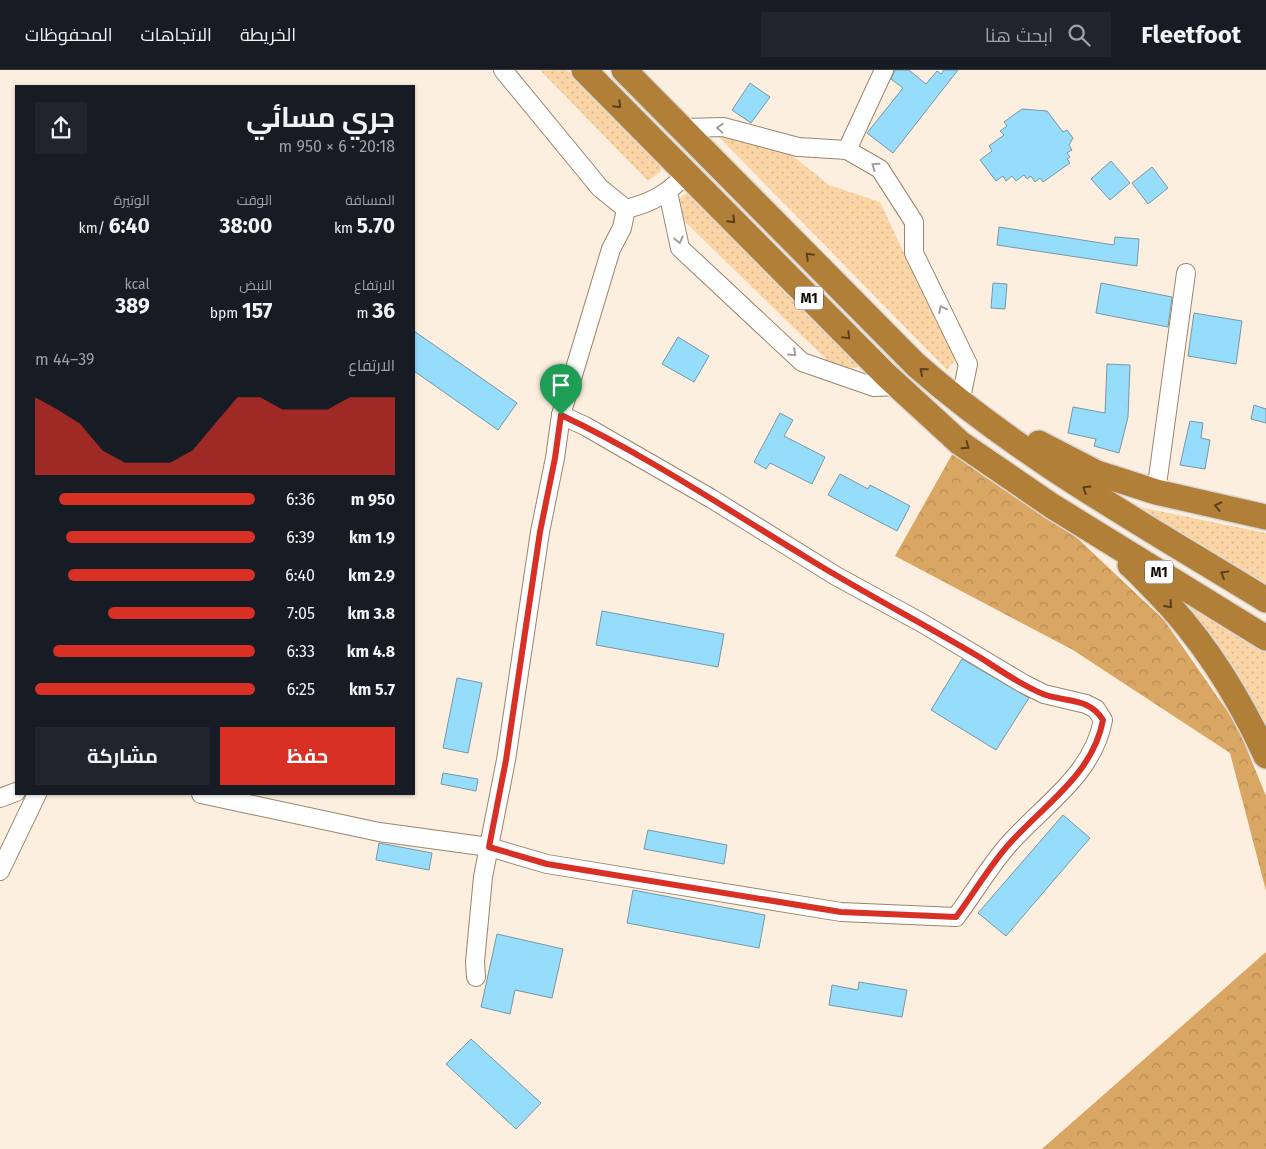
<!DOCTYPE html>
<html lang="ar">
<head>
<meta charset="utf-8">
<style>
	body { margin:0; font-family:"Fira Sans",Cairo,sans-serif; background:#20242c; color:#f1f3f6; direction:rtl; height:100vh; display:flex; flex-direction:column; font-size:19px; white-space:nowrap }
	* { box-sizing:border-box; margin:0 }
	p { font-size:16px; color:#9ea1a6 }
	.icon { flex:none; width:28px; height:28px; fill:none; stroke:currentColor; stroke-width:2; stroke-linecap:round; stroke-linejoin:round }
	.map { position:relative; flex:1; overflow:hidden; direction:ltr }
	.sheet { position:absolute; left:15px; top:15px; width:400px; height:710px; display:flex; flex-direction:column; background:#171b24; border-radius:0px; box-shadow:0 1px 4px #0004; direction:rtl }
	.sheet>* { flex:none }
	.pin { position:absolute; display:grid; place-items:center; width:42px; height:42px; color:#fff; margin:-51px -21px; border-radius:50% 50% 50% 0; rotate:-45deg; box-shadow:0 0 5px #0007 }
	.pin .icon { rotate:45deg }
	.round { display:grid; place-items:center; flex:none; width:52px; height:52px; border-radius:0px; background:#20242c }
	.overview { display:flex; align-items:center; justify-content:space-between; height:85px; padding:0 20px }
	h1 { font-size:28px; font-weight:700; line-height:38px }
	.figures { display:grid; grid-template-columns:repeat(3,1fr); gap:8px; height:85px; padding:5px 20px }
	.figures div { display:grid; align-content:center }
	.figures b { font-size:21px; font-weight:700 }
	.figures small { font-size:14px; font-weight:400 }
	.figures p { font-size:14px }
	.chart { height:140px; padding:10px 20px }
	.chart p { display:flex; justify-content:space-between }
	.chart svg { width:100%; height:90px; margin-top:5px; fill:#d93025; opacity:.7 }
	.button { display:flex; gap:10px; margin-top:auto; padding:10px 20px }
	.button a { flex:1; height:58px; border-radius:0px; background:#d93025; color:#fff; font-size:20px; font-weight:700; line-height:58px; text-align:center }
	.button a+a { background:#20242c; color:#f1f3f6 }
	ul { padding:0 20px; list-style:none; font-size:16px }
	li { display:grid; grid-template-columns:80px 60px 1fr; align-items:center; height:38px }
	li i { height:12px; border-radius:6px; background:#d93025 }
	header { display:flex; align-items:center; gap:30px; box-sizing:border-box; height:70px; padding:0 25px; background:#171b24; border-bottom:1px solid #363941 }
	header strong { font-size:24px }
	nav { display:flex; gap:28px; margin-inline-start:auto; font-size:18px }
	.search { width:350px; height:45px; background:#20242c; display:flex; align-items:center; gap:12px; box-sizing:border-box; padding:0 18px; border-radius:0px; color:#9ea1a6; font-size:19px }
	.map>svg:first-child { display:block }
</style>
</head>
<body>
<header>
<strong>Fleetfoot</strong>
<div class="search"><svg class="icon" aria-label="search" viewBox="0 0 24 24"><circle cx="10" cy="10" r="6"/><path d="M15 15l6 6"/></svg>ابحث هنا</div>
<nav><a>الخريطة</a><a>الاتجاهات</a><a>المحفوظات</a></nav>
</header>
<div class="map">
<svg width="1266" height="1079" viewBox="0 0 1266 1079">
	<defs>
		<pattern id="green-dots" width="8" height="8" patternUnits="userSpaceOnUse" patternTransform="scale(1.25)"><rect width="8" height="8" fill="#fbd5a6"/><path d="M2 2h.1M6 6h.1" fill="none" stroke="#d6b68d" stroke-width="1.8" stroke-linecap="round"/></pattern>
		<pattern id="forest-crowns" width="20" height="18" patternUnits="userSpaceOnUse" patternTransform="scale(1.25)"><rect width="20" height="18" fill="#d9a663"/><path d="M2 6a3 3 0 1 1 6 0M12 15a3 3 0 1 1 6 0" fill="none" stroke="#b98e54"/></pattern>
	</defs>
	<rect width="100%" height="100%" fill="#fdefdf"/>
	<!-- green -->
	<g fill="url(#green-dots)">
		<path d="M540,0H567L660,92L661,101L648,111Z"/>
		<path d="M727,61L789,83L829,115L880,132L936,251L956,289L947,300L717,65Z"/>
		<path d="M688,122L860,294L856,298L833,296L681,148L680,128Z"/>
		<path d="M1139,437L1266,463V515Z"/>
		<path d="M1159,509L1266,577V656L1236,607Z"/>
	</g>
	<!-- forest -->
	<g fill="url(#forest-crowns)">
		<path d="M954,381L1074,465L1164,550L1237,655L1266,726V821L1230,683L1073,580L895,486Z"/>
		<path d="M1266,882V1079H1042Z"/>
	</g>
	<!-- building -->
	<g fill="#96ddfc" stroke="#7698a7">
		<path d="M895,0H909L926,14L937,1L941,4L944,0H958L893,83L867,63L903,18L891,9Z"/>
		<path d="M750,13L770,27L751,53L732,40Z"/>
		<path d="M1022,39L1047,41L1063,62L1067,60L1073,68L1069,75L1072,80L1067,83L1070,87L1067,89L1070,93L1043,112L1040,108L1035,112L1031,106L1027,109L1024,105L1016,111L1012,106L1006,111L1003,106L996,111L980,90L992,81L989,76L1004,65L1000,61L1007,56L1004,52Z"/>
		<path d="M1111,91L1130,113L1110,130L1091,109Z"/>
		<path d="M1152,97L1168,118L1148,134L1132,113Z"/>
		<path d="M999,157L1114,175L1115,167L1139,169L1137,196L997,175Z"/>
		<path d="M993,213L1007,214L1005,239L991,238Z"/>
		<path d="M1101,213L1172,227L1168,257L1096,243Z"/>
		<path d="M1194,243L1242,251L1236,294L1188,286Z"/>
		<path d="M414,261L517,333L498,360L414,301Z"/>
		<path d="M678,267L709,286L694,312L662,294Z"/>
		<path d="M1107,294L1130,295L1128,347L1119,383L1094,376L1096,369L1068,363L1073,337L1105,343Z"/>
		<path d="M1254,335L1266,339V353L1251,349Z"/>
		<path d="M780,343L793,350L784,366L825,387L812,414L770,393L766,399L754,392Z"/>
		<path d="M1190,351L1203,353L1201,368L1210,370L1205,399L1180,395Z"/>
		<path d="M840,404L868,419L870,415L910,436L897,461L828,425Z"/>
		<path d="M602,541L724,564L718,597L596,575Z"/>
		<path d="M962,589L1029,628L996,680L931,640Z"/>
		<path d="M457,608L482,613L468,683L443,678Z"/>
		<path d="M443,703L478,709L476,721L441,714Z"/>
		<path d="M1063,745L1090,768L1006,866L978,843Z"/>
		<path d="M648,760L727,775L724,794L644,779Z"/>
		<path d="M379,773L432,783L429,800L376,790Z"/>
		<path d="M633,820L765,845L759,878L627,853Z"/>
		<path d="M497,864L563,879L552,928L515,920L510,944L481,937Z"/>
		<path d="M859,912L907,920L902,947L829,935L832,915L858,920Z"/>
		<path d="M471,969L541,1033L516,1059L446,994Z"/>
	</g>
	<g fill="none" stroke-linecap="round" stroke-linejoin="round">
		<!-- minor casing -->
		<g stroke="#99856c" stroke-width="20">
			<g id="minor">
				<path d="M503,0L600,118L626,139C654,132 666,124 687,104"/>
				<path d="M683,58L723,57L798,77L847,80L880,99L914,152V183L968,294L960,333"/>
				<path d="M847,80L884,0"/>
				<path d="M668,122L680,178L802,292L874,317L898,316"/>
				<path d="M1156,422L1186,203"/>
				<path d="M201,724L379,762L489,777L547,794L841,842L956,847C974,823 990,795 1010,773C1045,734 1093,704 1103,650L1096,639L1086,634L1044,624L1024,614L922,553L836,506L712,429L585,356L561,345"/>
				<path d="M0,728L16,722"/>
				<path d="M0,801L37,724"/>
				<path d="M476,907L475,892L483,807L506,690L540,462L555,388L561,345L611,179L622,158L626,139"/>
			</g>
		</g>
		<!-- highway casing -->
		<g stroke="#d9d8d7" stroke-width="28">
			<g id="highway">
				<path d="M584,0L886,305L960,373L1052,436L1266,568"/>
				<path d="M624,0L916,295C1022,388 1146,456 1266,530"/>
				<path d="M1039,373L1097,403L1156,422L1266,447"/>
				<path d="M1130,495C1139,503 1148,513 1157,522C1204,570 1238,625 1266,686"/>
			</g>
		</g>
		<!-- minor -->
		<use href="#minor" stroke="#fff" stroke-width="18"/>
		<!-- highway -->
		<use href="#highway" stroke="#b17f37" stroke-width="25"/>
	</g>
	<!-- one-way arrows -->
	<defs><path id="oneway-chevron" d="M-2-3.5L2.5 0L-2 3.5" fill="none" stroke-width="1.6" stroke-linecap="round" stroke-linejoin="round" transform="scale(1.25)"/></defs>
	<g stroke="#5a401b">
		<use href="#oneway-chevron" transform="translate(618 35) rotate(45)"/>
		<use href="#oneway-chevron" transform="translate(732 150) rotate(45)"/>
		<use href="#oneway-chevron" transform="translate(809 186) rotate(-135)"/>
		<use href="#oneway-chevron" transform="translate(847 266) rotate(45)"/>
		<use href="#oneway-chevron" transform="translate(923 301) rotate(-139)"/>
		<use href="#oneway-chevron" transform="translate(966 376) rotate(35)"/>
		<use href="#oneway-chevron" transform="translate(1086 419) rotate(-148)"/>
		<use href="#oneway-chevron" transform="translate(1218 436) rotate(-167)"/>
		<use href="#oneway-chevron" transform="translate(1224 504) rotate(-149)"/>
		<use href="#oneway-chevron" transform="translate(1169 535) rotate(48)"/>
	</g>
	<g stroke="#a19e9b">
		<use href="#oneway-chevron" transform="translate(720 58) rotate(-177)"/>
		<use href="#oneway-chevron" transform="translate(875 96) rotate(-146)"/>
		<use href="#oneway-chevron" transform="translate(679 170) rotate(76)"/>
		<use href="#oneway-chevron" transform="translate(942 239) rotate(-116)"/>
		<use href="#oneway-chevron" transform="translate(793 283) rotate(43)"/>
	</g>
	<g fill="none" stroke-linecap="round" stroke-linejoin="round">
		<!-- route casing -->
		<g stroke="#fff" stroke-width="10">
			<path id="route" d="M561,345C644,384 725,438 804,486C862,522 922,553 981,588C1001,601 1021,615 1043,624C1067,633 1089,627 1103,650C1093,704 1045,734 1010,773C990,795 974,823 956,847L841,842L547,794L489,777L506,690L540,462L555,388Z"/>
		</g>
		<!-- route -->
		<use href="#route" stroke="#d93025" stroke-width="6"/>
	</g>
	<g text-anchor="middle" stroke-width="5" stroke-linejoin="round" paint-order="stroke">
		<!-- shield labels -->
		<g fill="#fff" stroke="#5a554f" stroke-width="1">
			<rect x="795" y="216.5" width="28" height="23" rx="4"/>
			<rect x="1145" y="490.5" width="28" height="23" rx="4"/>
		</g>
		<g font-size="14" font-weight="bold" fill="#130c04">
			<text x="809" y="233">M1</text>
			<text x="1159" y="507">M1</text>
		</g>
	</g>
</svg>
<div class="pin" style="left:561px;top:345px;background:#1e9e55"><svg class="icon" aria-label="arrive" viewBox="0 0 24 24"><path d="M6 21V4h12l-3 4 3 4H6"/></svg></div>
<section class="sheet">
<div class="overview"><div><h1>جري مسائي</h1><p>20:18 · 6 × 950 m</p></div><a class="round"><svg class="icon" aria-label="share" viewBox="0 0 24 24"><path d="M12 15V3M7 8l5-5 5 5M5 13v7h14v-7"/></svg></a></div>
<div class="figures">
<div><p>المسافة</p><b>5.70<small> km</small></b></div>
<div><p>الوقت</p><b>38:00</b></div>
<div><p>الوتيرة</p><b>6:40<small> /km</small></b></div>
</div>
<div class="figures">
<div><p>الارتفاع</p><b>36<small> m</small></b></div>
<div><p>النبض</p><b>157<small> bpm</small></b></div>
<div><p>kcal</p><b>389</b></div>
</div>
<div class="chart"><p><span>الارتفاع</span>39–44 m</p>
<svg viewBox="0 0 160 44" preserveAspectRatio="none"><path d="M0 44V6L10 12L20 19L30 32L40 38L50 38L60 38L70 32L80 19L90 6L100 6L110 12L120 12L130 12L140 6L150 6L160 6V44z"/></svg>
</div>
<ul>
<li><b>950 m</b>6:36<i style="width:89%"></i></li>
<li><b>1.9 km</b>6:39<i style="width:86%"></i></li>
<li><b>2.9 km</b>6:40<i style="width:85%"></i></li>
<li><b>3.8 km</b>7:05<i style="width:67%"></i></li>
<li><b>4.8 km</b>6:33<i style="width:92%"></i></li>
<li><b>5.7 km</b>6:25<i style="width:100%"></i></li>
</ul>
<div class="button"><a>حفظ</a><a>مشاركة</a></div>
</section>
</div>
</body>
</html>
